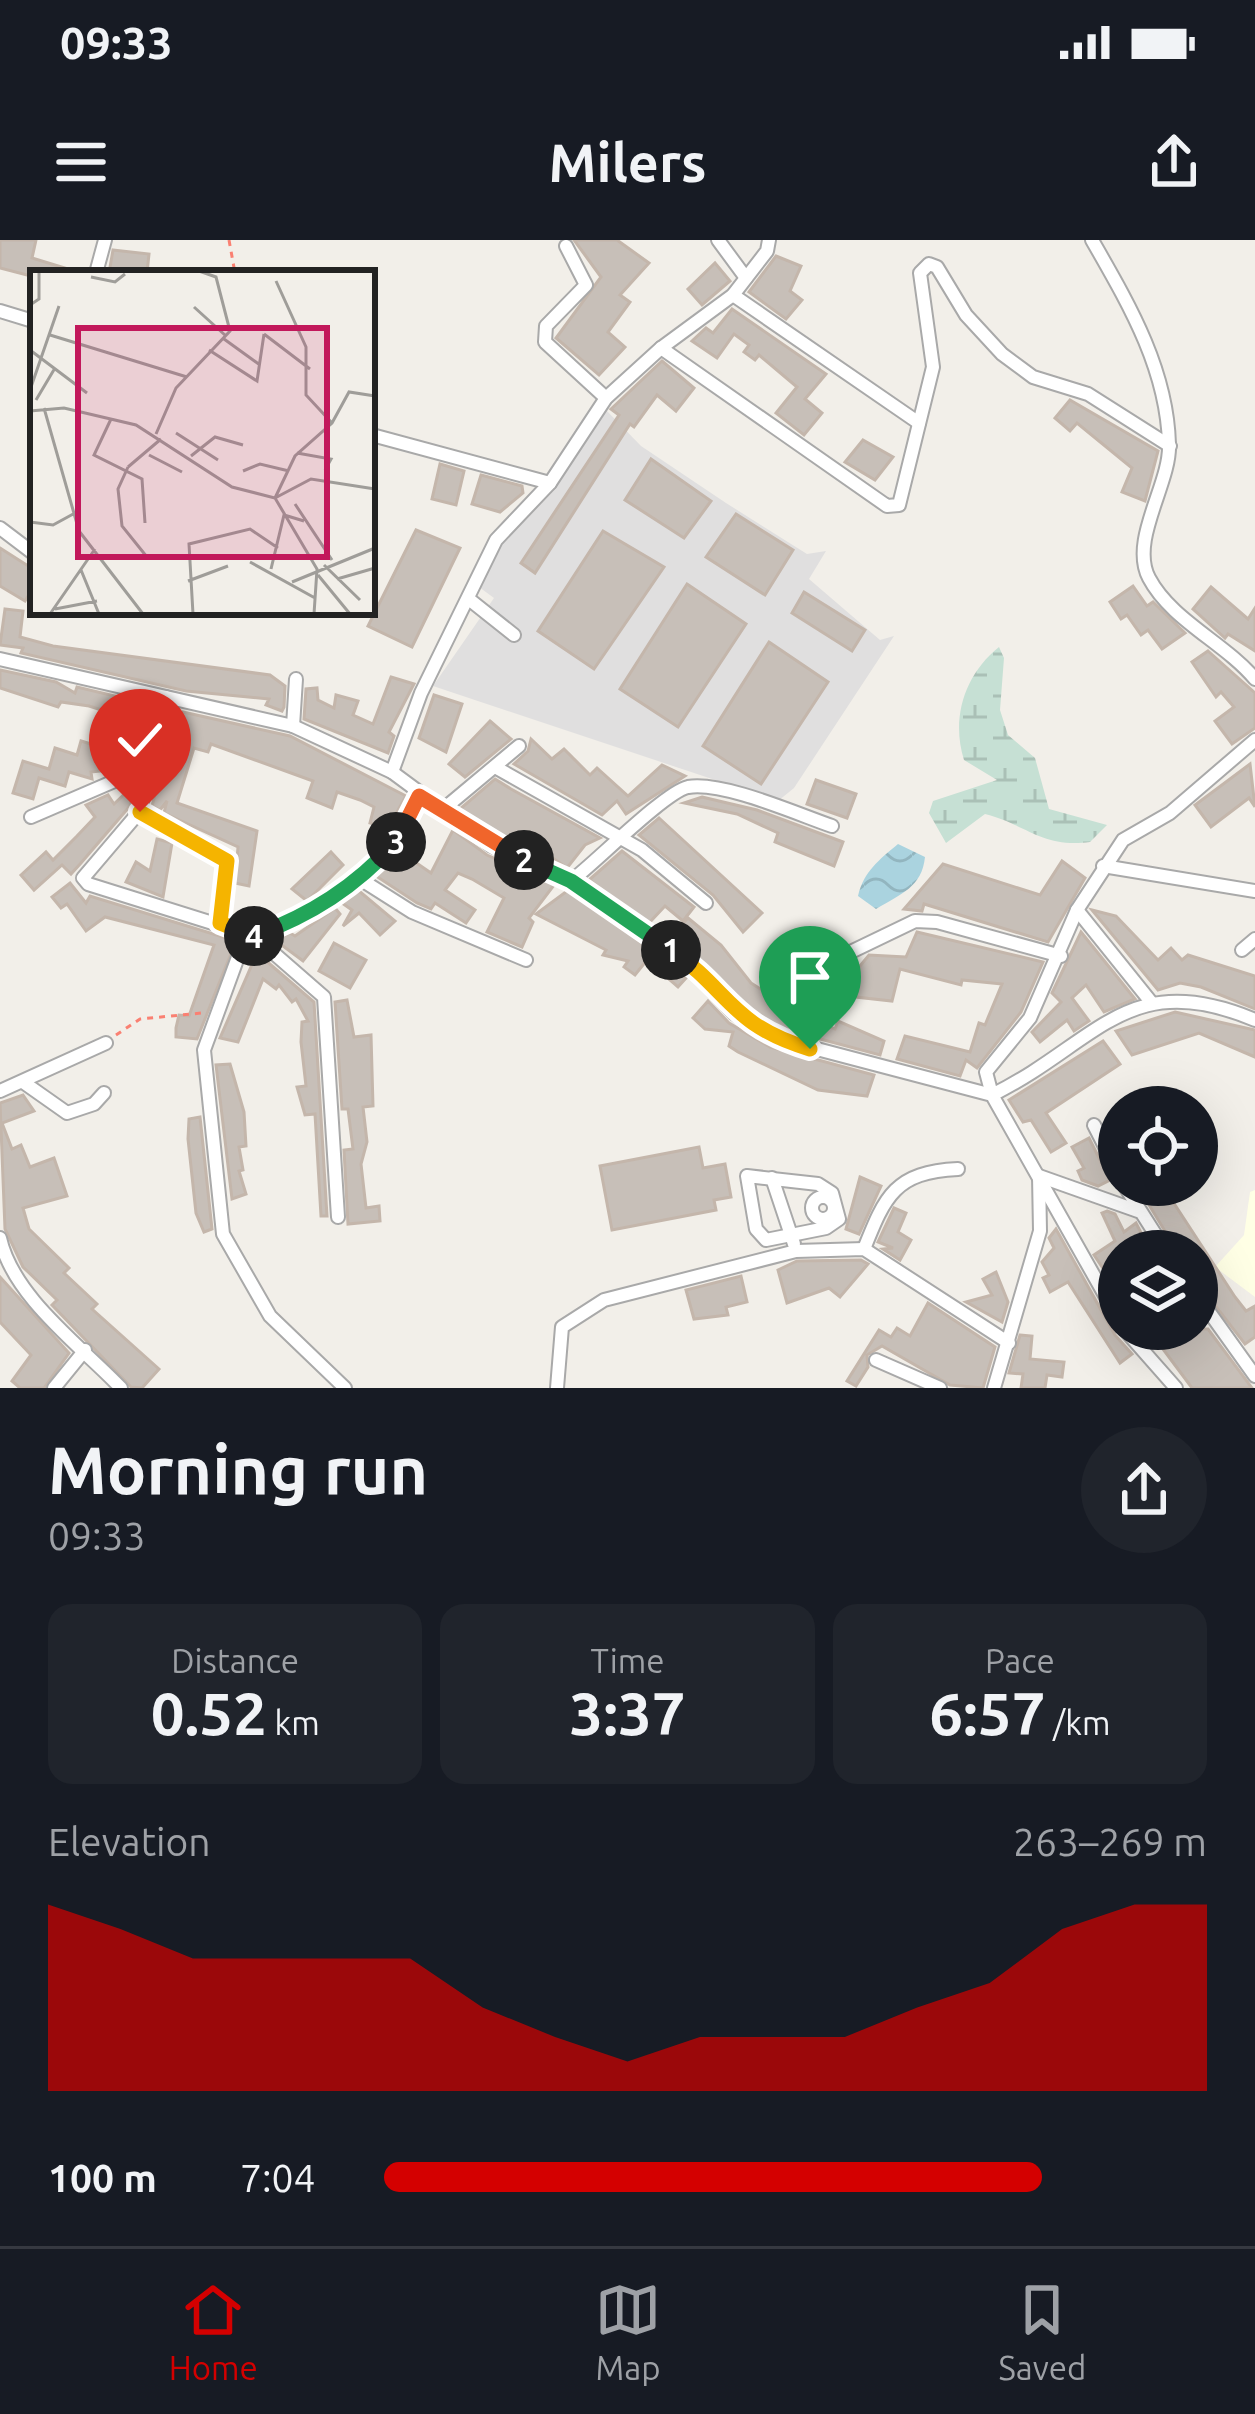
<!DOCTYPE html>
<html lang="en">
<head>
<meta charset="utf-8">
<style>
	body { margin:0; font-family:Ubuntu,sans-serif; background:#20242c; color:#f1f3f6; height:100vh; display:flex; flex-direction:column; font-size:45px; white-space:nowrap }
	* { box-sizing:border-box; margin:0 }
	p { font-size:39px; color:#9ea1a6 }
	.icon { flex:none; width:66px; height:66px; fill:none; stroke:currentColor; stroke-width:2; stroke-linecap:round; stroke-linejoin:round }
	.map { position:relative; height:1148px; overflow:hidden }
	.side { display:flex; flex-direction:column; background:#171b24; flex:1 }
	.side>* { flex:none }
	.fabs { position:absolute; left:1098px; top:846px; display:grid; gap:24px }
	.fabs a { display:grid; place-items:center; width:120px; height:120px; border-radius:50%; background:#171b24; box-shadow:0 12px 48px #0002; font-size:60px }
	.pin { position:absolute; display:grid; place-items:center; width:102px; height:102px; color:#fff; margin:-123px -51px; border-radius:50% 50% 50% 0; rotate:-45deg; box-shadow:0 0 12px #0007 }
	.pin .icon { rotate:45deg }
	.km { position:absolute; width:60px; height:60px; margin:-30px; border-radius:50%; background:#222; color:#fff; font-size:33px; line-height:60px; text-align:center }
	.round { display:grid; place-items:center; flex:none; width:126px; height:126px; border-radius:63px; background:#20242c }
	.overview { display:flex; align-items:center; justify-content:space-between; height:204px; padding:0 48px }
	h1 { font-size:66px; font-weight:700; line-height:90px }
	.figures { display:grid; grid-template-columns:repeat(3,1fr); gap:18px; height:204px; padding:12px 48px }
	.figures div { display:grid; align-content:center; border-radius:24px; background:#20242c; text-align:center }
	.figures b { font-size:60px; font-weight:700 }
	.figures small { font-size:33px; font-weight:400 }
	.figures p { font-size:33px }
	.chart { height:336px; padding:24px 48px }
	.chart p { display:flex; justify-content:space-between }
	.chart svg { width:100%; height:216px; margin-top:12px; fill:#d40000; opacity:.7 }
	ul { padding:0 48px; list-style:none; font-size:39px }
	li { display:grid; grid-template-columns:192px 144px 1fr; align-items:center; height:90px }
	li i { height:30px; border-radius:15px; background:#d40000 }
	.status { display:flex; justify-content:space-between; align-items:center; height:84px; padding:0 60px; background:#171b24; direction:ltr }
	.status svg { height:33px; fill:currentColor }
	header { display:flex; justify-content:space-between; align-items:center; height:156px; padding:0 48px; background:#171b24; font-size:54px; font-weight:700 }
	.tabs { display:flex; justify-content:space-around; align-items:center; height:168px; border-top:3px solid #363941; background:#171b24; font-size:33px; color:#9ea1a6 }
	.tabs a { display:grid; justify-items:center; gap:6px }
	.tabs .selected { color:#d40000 }
	.map>svg:first-child { display:block }
</style>
</head>
<body>
<div class="status"><b>09:33</b><svg viewBox="0 0 49 12"><path d="M0 12V9h3v3zM5 12V6h3v6zM10 12V3h3v9zM15 12V0h3v12zM26 1h20v11H26zM47 4h2v5h-2z"/></svg></div>
<header><svg class="icon" aria-label="menu" viewBox="0 0 24 24"><path d="M4 6h16M4 12h16M4 18h16"/></svg>Milers<svg class="icon" aria-label="share" viewBox="0 0 24 24"><path d="M12 15V3M7 8l5-5 5 5M5 13v7h14v-7"/></svg></header>
<div class="map">
<svg width="1255" height="1148" viewBox="0 0 1255 1148">
	<defs>
		<pattern id="wetland-marsh" width="20" height="14" patternUnits="userSpaceOnUse" patternTransform="scale(3)"><rect width="20" height="14" fill="#c6e0d4"/><path d="M1 5h8M5 5V1M11 12h8M15 12V8" fill="none" stroke="#aac0b6"/></pattern>
		<pattern id="water-waves" width="16" height="10" patternUnits="userSpaceOnUse" patternTransform="scale(3)"><rect width="16" height="10" fill="#aad3df"/><path d="M0 5q4-4 8 0t8 0" fill="none" stroke="#92b5bf"/></pattern>
	</defs>
	<rect width="100%" height="100%" fill="#f2efe9"/>
	<!-- residential -->
	<path fill="#e0dfdf" d="M606,170L641,206L726,263L807,314L826,311L809,339L880,400L894,396L794,548L778,561L433,446L494,358L479,347L499,302L556,247Z"/>
	<!-- education -->
	<path fill="#ffffe5" d="M1255,950V1057L1215,1027L1244,995L1250,952Z"/>
	<!-- wetland -->
	<path fill="url(#wetland-marsh)" d="M999,407L1004,418L1000,470L1008,495L1035,518L1049,569L1107,585L1090,602C1041,608 1028,585 985,574L946,603L929,573L933,561L997,540L964,520C951,479 964,435 999,407Z"/>
	<!-- water -->
	<path fill="url(#water-waves)" d="M898,604L925,617C922,647 901,654 876,669L858,656C864,631 879,620 898,604Z"/>
	<!-- building -->
	<g fill="#c7bfb8" stroke="#c4b6ab" stroke-width="3">
		<path d="M0,0H36L32,18L81,33L27,35L0,28Z"/>
		<path d="M574,0H617L649,23L620,55L630,62L608,92L625,107L599,135L556,98L601,37Z"/>
		<path d="M113,10L149,14L147,33H109Z"/>
		<path d="M776,16L801,26L790,51L802,60L786,79L749,52Z"/>
		<path d="M715,23L730,41L702,65L688,49Z"/>
		<path d="M732,69L826,134L805,159L822,173L804,195L776,173L797,147L759,115L755,120L744,112L749,105L734,94L717,118L692,101L706,88L713,93Z"/>
		<path d="M662,121L694,148L676,171L657,155L634,187L630,184L535,333L521,323L619,175L611,169Z"/>
		<path d="M1070,160L1158,211L1145,261L1122,252L1132,228L1077,183L1070,191L1055,178Z"/>
		<path d="M863,200L893,217L875,240L845,222Z"/>
		<path d="M651,219L711,261L684,298L625,260Z"/>
		<path d="M440,224L464,231L456,265L432,259Z"/>
		<path d="M481,235L522,246L523,253L500,272L472,264Z"/>
		<path d="M736,274L793,310L765,355L706,317Z"/>
		<path d="M416,290L460,308L412,407L368,386Z"/>
		<path d="M603,291L664,327L594,429L538,391Z"/>
		<path d="M0,308L33,329V348L25,361L0,346Z"/>
		<path d="M687,344L746,384L678,487L620,449Z"/>
		<path d="M1133,346L1147,366L1153,362L1185,393L1162,409L1148,390L1141,395L1127,375L1121,379L1110,362Z"/>
		<path d="M1211,347L1248,379L1255,368V411L1228,394L1225,398L1193,369Z"/>
		<path d="M804,352L865,390L852,411L792,373Z"/>
		<path d="M5,369L23,371L20,397L53,406L270,435L285,446L284,467L282,471L266,465L269,459L186,451L21,413L23,408L0,405Z"/>
		<path d="M769,402L828,442L761,544L703,506Z"/>
		<path d="M1208,411L1255,453V488L1232,504L1215,481L1234,467L1221,452L1216,457L1192,422Z"/>
		<path d="M0,430L56,442L75,453L77,447L153,465L142,515L123,517L117,529L91,532L92,539L69,532L65,546L39,538L33,559L13,553L23,521L49,529L55,508L77,515L81,501L104,508L107,499L129,505L136,481L89,466L61,462L58,467L0,448Z"/>
		<path d="M391,437L414,444L389,492L394,496L388,513L304,479L306,449L317,448L318,460L334,468L336,455L358,461L353,475L373,484Z"/>
		<path d="M434,455L462,464L446,512L419,498Z"/>
		<path d="M183,472L290,496L406,556L388,588L370,583L374,567L360,560L337,552L332,568L307,558L313,541L211,504L208,512L194,508L177,563L257,591L249,646L235,643L238,607L164,573L167,561L160,570L152,566L164,521L186,510L164,513L170,488L178,490Z"/>
		<path d="M490,481L511,499L465,537L449,524Z"/>
		<path d="M531,499L552,519L564,509L590,535L597,528L628,556L662,525L685,536L626,574L617,561L602,575L514,524L528,511Z"/>
		<path d="M1250,524L1255,567L1249,558L1211,587L1195,565Z"/>
		<path d="M495,539L511,549L600,598L585,605L567,628L547,614L544,617L497,597L460,569Z"/>
		<path d="M816,540L856,554L847,578L807,564Z"/>
		<path d="M136,543L130,566L81,623L71,634L62,625L34,650L21,635L46,612L53,620L77,596L95,577L86,565L108,555L114,564Z"/>
		<path d="M702,557L757,570L843,602L834,626L775,602L778,593L737,574L684,563Z"/>
		<path d="M659,578L762,673L743,692L713,655L639,595Z"/>
		<path d="M453,590L487,615L554,645L529,678L533,682L522,707L487,692L504,658L472,639L458,633L445,650L475,670L466,683L435,663L431,669L417,663L376,636L406,599L421,614L415,622L431,633Z"/>
		<path d="M157,599L172,603L163,657L126,642L136,622L150,631Z"/>
		<path d="M622,611L694,667L683,681L665,666L649,683L589,640Z"/>
		<path d="M331,612L343,625L307,661L292,649Z"/>
		<path d="M1062,621L1085,638L1048,702L924,664L922,671L904,669L943,624L1040,655Z"/>
		<path d="M70,643L86,663L90,656L236,701L197,799L176,797V788L179,775L189,776L214,705L105,677L86,691L67,664L61,668L52,657Z"/>
		<path d="M359,651L395,681L380,695L359,673L343,686L352,670L342,663Z"/>
		<path d="M567,651L672,724L686,738L678,747L647,720L635,735L624,727L628,721L603,715L606,710L536,674Z"/>
		<path d="M335,668L340,674L303,721L275,700L290,693L295,696Z"/>
		<path d="M1092,670L1116,676L1158,720L1171,708L1182,720L1188,715L1255,736V769L1201,747L1180,743L1158,750Z"/>
		<path d="M688,678L721,705L751,743L805,777L835,789L838,781L884,801L880,815L779,788L742,766L670,697Z"/>
		<path d="M917,692L1043,722L1021,772L977,828L966,820L960,836L897,819L905,796L970,812L979,783L985,785L1002,744L962,740L961,745L900,729L892,761L846,756L843,766L813,748L822,723L834,730L860,726L869,715L906,717Z"/>
		<path d="M1081,692L1135,759L1104,772L1086,745L1072,758L1089,781L1074,791L1067,780L1040,802L1032,792L1061,762L1052,753Z"/>
		<path d="M334,703L366,720L350,748L319,731Z"/>
		<path d="M257,713L314,762L327,976H321L315,874L305,875L297,847L306,846L301,802L302,782L308,781L296,759L292,762L279,745L276,749L263,739L238,802L220,798Z"/>
		<path d="M347,760L354,797L371,795L373,866L363,867L367,902L361,924L366,968L379,966L380,981L348,984L344,910L353,909L348,869H342L335,762Z"/>
		<path d="M708,761L729,783L770,807L874,835L867,856L818,850L738,812L729,806L733,792L705,789L693,778Z"/>
		<path d="M1175,772L1255,790V817L1199,793L1132,815L1116,791Z"/>
		<path d="M1103,801L1120,824L1046,873L1066,903L1051,912L1031,880L1023,882L1009,860Z"/>
		<path d="M230,824L244,872L246,906L239,907L243,930L239,931L246,954L232,959L216,825Z"/>
		<path d="M23,855L34,871L2,883L12,909L21,905L30,927L54,918L67,956L23,968L29,989L69,1028L64,1033L97,1064L92,1069L159,1129L142,1148L131,1147L52,1065L57,1060L23,1027L5,989L0,863Z"/>
		<path d="M200,877L212,989L204,992L196,973L188,899L189,879Z"/>
		<path d="M1089,898L1110,940L1098,946L1082,940L1078,931L1084,928L1072,907Z"/>
		<path d="M699,907L703,928L725,924L731,957L714,960L716,970L612,990L600,926Z"/>
		<path d="M860,937L881,946L859,994L846,989Z"/>
		<path d="M1137,945H1162L1235,1057L1246,1071L1255,1066V1097L1245,1104L1199,1045L1197,1011H1177Z"/>
		<path d="M894,968L906,973L898,992L911,1000L900,1020L883,1009L893,1008L878,1002Z"/>
		<path d="M1107,971L1115,974L1124,992L1136,983L1149,1008L1119,1011V1052L1094,1015L1115,1001L1102,973Z"/>
		<path d="M1056,989L1115,1095L1132,1114L1120,1123L1068,1042L1050,1052L1043,1038L1049,1035L1042,1022L1054,1008L1049,998Z"/>
		<path d="M861,1020L868,1024L840,1057L829,1048L787,1063L778,1030L797,1021Z"/>
		<path d="M996,1032L1008,1062L1002,1082L966,1062L992,1055L983,1039Z"/>
		<path d="M741,1036L747,1062L726,1067L728,1075L694,1079L686,1050Z"/>
		<path d="M0,1037L69,1113L44,1148H20L12,1141L31,1115L0,1082Z"/>
		<path d="M928,1063L995,1107L983,1148L950,1145L882,1106L867,1115L868,1127L856,1146L847,1141L879,1090L891,1097L897,1088L910,1096Z"/>
		<path d="M1148,1089H1208L1252,1148H1192Z"/>
		<path d="M1020,1095L1032,1096L1030,1119L1064,1122L1062,1137L1047,1135L1045,1148H1021L1023,1134L1009,1133Z"/>
	</g>
	<g fill="none" stroke-linecap="round" stroke-linejoin="round">
		<!-- minor casing -->
		<g stroke="#a9a9a9" stroke-width="16">
			<g id="minor">
				<path d="M718,0L746,38"/>
				<path d="M1092,0C1128,63 1167,128 1169,204C1171,243 1129,300 1149,338C1171,380 1225,403 1255,439"/>
				<path d="M566,6L586,45L546,86L545,102L606,158"/>
				<path d="M96,33L105,0"/>
				<path d="M733,55L919,183"/>
				<path d="M0,71L33,81"/>
				<path d="M661,108L887,266L899,265L933,127L920,33L929,24L937,27L966,75L1002,114L1033,137L1088,154L1170,206"/>
				<path d="M372,195L550,243"/>
				<path d="M0,288L33,313"/>
				<path d="M470,360L514,395"/>
				<path d="M0,419L293,486L392,532L492,606L571,641L679,716L735,774L775,798L992,855L1119,1080"/>
				<path d="M166,457L140,571L83,638L88,644L254,696L324,757L338,977"/>
				<path d="M293,486L296,439"/>
				<path d="M1255,500L1170,573L1123,600L1077,670L1030,778L986,832L992,855C1097,803 1128,726 1255,780"/>
				<path d="M495,527L642,610L706,663"/>
				<path d="M392,532L421,453L496,300L550,243L606,158L661,108L733,55L767,11L769,0"/>
				<path d="M140,571L227,621L220,683"/>
				<path d="M440,572L519,506"/>
				<path d="M31,577L154,524"/>
				<path d="M1103,626L1255,651"/>
				<path d="M360,639L412,672L526,720"/>
				<path d="M571,641C595,623 665,552 688,547C723,541 797,574 832,586"/>
				<path d="M1077,670L1151,762"/>
				<path d="M254,696L238,717L204,810L223,994L270,1076L345,1148"/>
				<path d="M254,696C334,666 379,633 419,557"/>
				<path d="M1242,710L1255,699"/>
				<path d="M834,720L915,681L937,682L1061,716"/>
				<path d="M23,842L67,873L94,864L104,853"/>
				<path d="M0,851L106,803"/>
				<path d="M1094,885L1119,934"/>
				<path d="M747,936L818,944L832,953L839,979L826,988L766,1000L756,989Z"/>
				<path d="M772,938L794,1004"/>
				<path d="M1124,945L1166,1011"/>
				<circle cx="823" cy="968" r="11"/>
				<path d="M0,998C13,1057 81,1106 121,1148"/>
				<path d="M864,1009C885,956 895,932 958,929"/>
				<path d="M1197,1055L1255,1136"/>
				<path d="M1124,1089L1176,1148"/>
				<path d="M876,1120L940,1148"/>
				<path d="M54,1148L85,1110"/>
				<path d="M557,1148L562,1087L604,1060L796,1011L864,1009L1009,1103"/>
				<path d="M994,1148L1040,991L1039,936L1138,971"/>
			</g>
		</g>
		<!-- path -->
		<g stroke="#fa8072" stroke-width="3" stroke-dasharray="6 6" stroke-linecap="butt">
			<path d="M229,0L235,33"/>
			<path d="M116,795L140,779L202,773"/>
		</g>
		<!-- minor -->
		<use href="#minor" stroke="#fff" stroke-width="12"/>
	</g>
	<g fill="none" stroke-linecap="round" stroke-linejoin="round">
		<!-- split-1 casing -->
		<g stroke="#fff" stroke-width="24">
			<path id="split-1" d="M671,710C730,751 730,785 810,809"/>
		</g>
		<!-- split-2 casing -->
		<g stroke="#fff" stroke-width="24">
			<path id="split-2" d="M524,620L571,641L671,710"/>
		</g>
		<!-- split-3 casing -->
		<g stroke="#fff" stroke-width="24">
			<path id="split-3" d="M396,602L419,556L524,620"/>
		</g>
		<!-- split-4 casing -->
		<g stroke="#fff" stroke-width="24">
			<path id="split-4" d="M254,696C311,675 355,647 396,602"/>
		</g>
		<!-- split-5 casing -->
		<g stroke="#fff" stroke-width="24">
			<path id="split-5" d="M140,572L227,621L220,683L254,696"/>
		</g>
		<!-- split-1 -->
		<use href="#split-1" stroke="#f5b400" stroke-width="15"/>
		<!-- split-2 -->
		<use href="#split-2" stroke="#22a559" stroke-width="15"/>
		<!-- split-3 -->
		<use href="#split-3" stroke="#f0652b" stroke-width="15"/>
		<!-- split-4 -->
		<use href="#split-4" stroke="#22a559" stroke-width="15"/>
		<!-- split-5 -->
		<use href="#split-5" stroke="#f5b400" stroke-width="15"/>
	</g>
	<!-- overview -->
	<g transform="translate(30 30)">
		<rect width="345" height="345" fill="#f2efe9"/>
		<path fill="none" stroke="#9f9d99" stroke-width="3" d="M61,7L85,12L95,4M246,11L276,77V125L302,153M0,35L9,29V1M164,37L196,66M234,64L280,99M20,65L157,107M194,69L230,95M0,80L57,123M179,80L227,111L234,64M0,120L29,36M6,130L25,98M14,138L49,261L113,344M0,141L34,138L106,155L202,217L245,228L287,299L284,344M81,149L64,185L112,209L115,253M146,163L188,190M126,164L146,118L200,61L186,7L169,1M267,183L301,189L295,200M119,185L152,202M161,186L185,167L213,175M98,197L88,219L92,256L117,287M98,197L131,169M213,201L230,194L259,201M245,228L265,186L302,153L319,122L345,126M245,228L281,209L345,219M265,234L302,290M0,252L23,255L45,243M220,292L285,328M294,295L330,330M241,299L254,245L274,251M51,300L69,344M288,305L320,344M307,309L345,298M158,311L198,296M262,312L345,278M25,339L67,331M20,344L65,279M163,344L159,274L220,259L248,278"/>
		<path fill="#c2185b" fill-opacity="0.15" stroke="#c2185b" stroke-width="6" d="M48,58H297V287H48Z"/>
		<rect width="345" height="345" fill="none" stroke="#222" stroke-width="6"/>
	</g>
</svg>
<div class="fabs">
<a><svg class="icon" aria-label="locate" viewBox="0 0 24 24"><circle cx="12" cy="12" r="6"/><path d="M12 2v4M12 18v4M2 12h4M18 12h4"/></svg></a>
<a><svg class="icon" aria-label="layers" viewBox="0 0 24 24"><path d="M12 4l9 5-9 5-9-5zM3 14l9 5 9-5"/></svg></a>
</div>
<div class="pin" style="left:810px;top:809px;background:#1e9e55"><svg class="icon" aria-label="arrive" viewBox="0 0 24 24"><path d="M6 21V4h12l-3 4 3 4H6"/></svg></div>
<div class="pin" style="left:140px;top:572px;background:#d93025"><svg class="icon" aria-label="check" viewBox="0 0 24 24"><path d="M5 12l5 5 9-10"/></svg></div>
<b class="km" style="left:671px;top:710px">1</b>
<b class="km" style="left:524px;top:620px">2</b>
<b class="km" style="left:396px;top:602px">3</b>
<b class="km" style="left:254px;top:696px">4</b>
</div>
<section class="side">
<div class="overview"><div><h1>Morning run</h1><p>09:33</p></div><a class="round"><svg class="icon" aria-label="share" viewBox="0 0 24 24"><path d="M12 15V3M7 8l5-5 5 5M5 13v7h14v-7"/></svg></a></div>
<div class="figures">
<div><p>Distance</p><b>0.52<small> km</small></b></div>
<div><p>Time</p><b>3:37</b></div>
<div><p>Pace</p><b>6:57<small> /km</small></b></div>
</div>
<div class="chart"><p><span>Elevation</span>263–269 m</p>
<svg viewBox="0 0 160 44" preserveAspectRatio="none"><path d="M0 44V6L10 11L20 17L30 17L40 17L50 17L60 27L70 33L80 38L90 33L100 33L110 33L120 27L130 22L140 11L150 6L160 6V44z"/></svg>
</div>
<ul>
<li><b>100 m</b>7:04<i style="width:80%"></i></li>
</ul>
</section>
<nav class="tabs">
<a class="selected"><svg class="icon" aria-label="home" viewBox="0 0 24 24"><path d="M3 11l9-7 9 7M6 9v11h12V9"/></svg>Home</a>
<a><svg class="icon" aria-label="map" viewBox="0 0 24 24"><path d="M3 6l6-2 6 2 6-2v14l-6 2-6-2-6 2zM9 4v14M15 6v14"/></svg>Map</a>
<a><svg class="icon" aria-label="saved" viewBox="0 0 24 24"><path d="M7 4h10v16l-5-4-5 4z"/></svg>Saved</a>
</nav>
</body>
</html>
